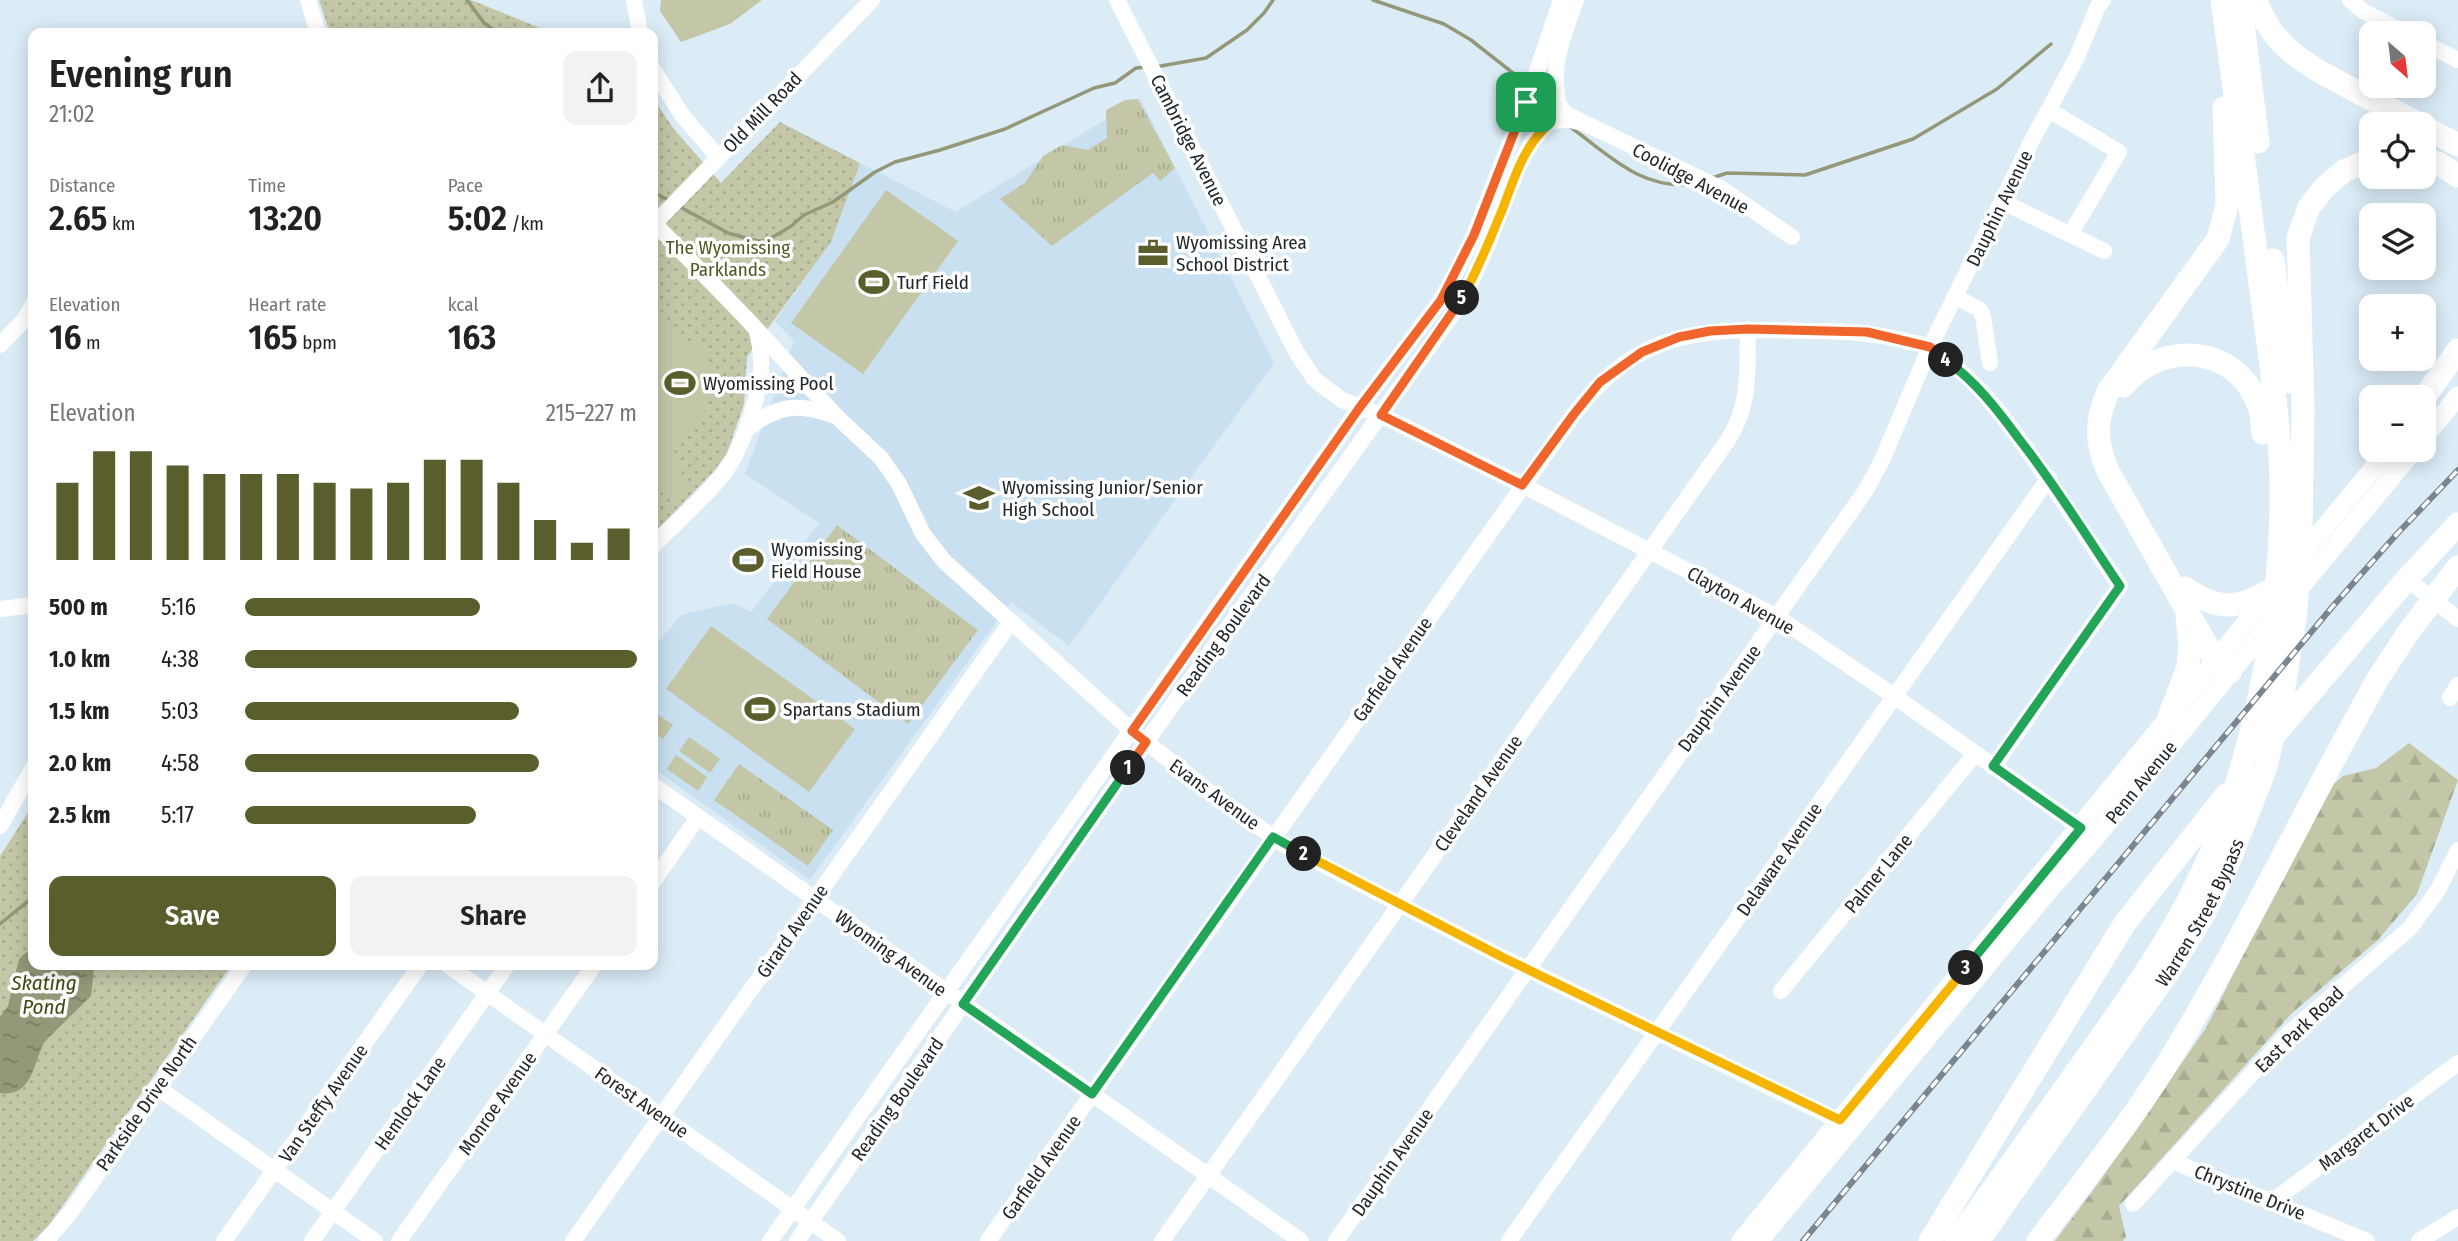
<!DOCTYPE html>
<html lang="en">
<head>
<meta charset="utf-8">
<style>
	body { margin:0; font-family:"Fira Sans Condensed",sans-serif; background:#f2f2f2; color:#222; height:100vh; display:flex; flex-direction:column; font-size:26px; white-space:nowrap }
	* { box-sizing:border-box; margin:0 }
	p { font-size:23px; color:#767676 }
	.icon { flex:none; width:38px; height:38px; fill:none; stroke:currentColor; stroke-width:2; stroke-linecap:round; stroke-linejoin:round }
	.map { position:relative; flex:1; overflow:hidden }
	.side { position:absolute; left:28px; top:28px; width:630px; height:942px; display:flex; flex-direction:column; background:#fff; border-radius:14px; box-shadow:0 4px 18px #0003 }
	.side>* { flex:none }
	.needle { width:46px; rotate:152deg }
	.buttons { position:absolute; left:2359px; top:21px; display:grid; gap:14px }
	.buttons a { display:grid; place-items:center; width:77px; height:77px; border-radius:14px; background:#fff; box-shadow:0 4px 18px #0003; font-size:35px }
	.pin { position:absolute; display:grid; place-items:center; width:60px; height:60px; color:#fff; margin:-30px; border-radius:14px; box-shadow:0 4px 10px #0006 }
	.km { position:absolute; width:35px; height:35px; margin:-18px; border-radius:50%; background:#222; color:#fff; font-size:19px; line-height:35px; text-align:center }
	.round { display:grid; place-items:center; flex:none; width:74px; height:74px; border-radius:14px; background:#f2f2f2 }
	.overview { display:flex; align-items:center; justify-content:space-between; height:119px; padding:0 21px }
	h1 { font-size:38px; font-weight:600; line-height:52px }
	.figures { display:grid; grid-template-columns:repeat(3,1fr); gap:10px; height:119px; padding:7px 21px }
	.figures div { display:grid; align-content:center }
	.figures b { font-size:35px; font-weight:600 }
	.figures small { font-size:19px; font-weight:400 }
	.figures p { font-size:19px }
	.chart { height:196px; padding:14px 21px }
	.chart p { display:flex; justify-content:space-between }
	.chart svg { width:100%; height:126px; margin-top:7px; stroke:#595e2c; stroke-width:6 }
	.primary-button { display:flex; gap:14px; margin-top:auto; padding:14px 21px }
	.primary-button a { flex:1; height:80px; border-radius:14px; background:#595e2c; color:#fff; font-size:28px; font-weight:600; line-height:80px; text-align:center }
	.primary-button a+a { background:#f2f2f2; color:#222 }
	ul { padding:0 21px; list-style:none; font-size:23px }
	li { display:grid; grid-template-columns:112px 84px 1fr; align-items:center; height:52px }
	li i { height:18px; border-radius:9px; background:#595e2c }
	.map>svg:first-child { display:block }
</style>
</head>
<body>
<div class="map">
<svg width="2458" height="1241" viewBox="0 0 2458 1241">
	<defs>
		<pattern id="grass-tufts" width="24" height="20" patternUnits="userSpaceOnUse" patternTransform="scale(1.75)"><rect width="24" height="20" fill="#c3c7a7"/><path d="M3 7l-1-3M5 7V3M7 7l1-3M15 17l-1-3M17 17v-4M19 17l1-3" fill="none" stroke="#a7ab90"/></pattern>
		<pattern id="forest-firs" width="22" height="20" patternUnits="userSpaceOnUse" patternTransform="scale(1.75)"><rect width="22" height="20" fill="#c3c7a7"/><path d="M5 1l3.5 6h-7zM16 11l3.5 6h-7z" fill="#a7ab90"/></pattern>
		<pattern id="park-dots" width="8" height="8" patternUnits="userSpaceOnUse" patternTransform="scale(1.75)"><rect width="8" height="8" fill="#c3c7a7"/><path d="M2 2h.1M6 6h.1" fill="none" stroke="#a7ab90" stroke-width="1.8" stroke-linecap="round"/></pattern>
		<pattern id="water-ripples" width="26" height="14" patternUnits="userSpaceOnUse" patternTransform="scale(1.75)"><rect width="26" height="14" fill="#949878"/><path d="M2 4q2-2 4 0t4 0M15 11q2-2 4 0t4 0" fill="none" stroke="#787c63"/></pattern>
	</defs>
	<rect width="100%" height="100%" fill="#dbecf7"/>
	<!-- built -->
	<path fill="#c8e0f0" d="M1140,98L1274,363L1069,646L1011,602L810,880L653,768V649L681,615L733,603L751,612L819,523L745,474L794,341L775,321L831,242L860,163L956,212Z"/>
	<!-- grass -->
	<g fill="url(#grass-tufts)">
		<path d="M1138,99L1175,168L1160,181L1153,173L1052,246L1000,199L1025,183L1043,156L1062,145L1088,150L1107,138L1106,110L1125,100Z"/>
		<path d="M837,525L978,630L908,724L767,619Z"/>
		<path d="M739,764L833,830L808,866L714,800Z"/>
	</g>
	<!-- forest -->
	<path fill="url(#forest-firs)" d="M2409,743L2458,780L2417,894L2377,941L2292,1013L2119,1206L2126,1237L2123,1241H2055L2092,1192L2206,1028L2328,789L2343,776L2376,768Z"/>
	<!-- park -->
	<g fill="url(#park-dots)">
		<path d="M319,0H471L540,28L542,33H330Z"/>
		<path d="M653,98L673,128L721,183L780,122L860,163L831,242L747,357L744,404L727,453L714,471L653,534Z"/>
		<path d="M33,805V964H232L49,1225L33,1241H0V856Z"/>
	</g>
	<!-- pitch -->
	<g fill="#c3c7a7">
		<path d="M661,0H762L730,24L681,42L660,11Z"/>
		<path d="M886,190L958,241L863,374L791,323Z"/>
		<path d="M653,303L694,348L702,341L707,346V361L710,362L706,410H702L700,422H698L674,451L688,490L679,499L665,491L653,497Z"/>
		<path d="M711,626L855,729L809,792L666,689Z"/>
		<path d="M653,711L673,725L663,739L653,732Z"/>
		<path d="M689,737L720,759L710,773L679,751Z"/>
		<path d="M676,755L707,777L698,791L667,769Z"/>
	</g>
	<!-- water -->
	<path fill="url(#water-ripples)" d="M33,949V964H92L94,969L91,996L45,1041C33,1062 33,1098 0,1093V1017L8,1006L19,959L24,954Z"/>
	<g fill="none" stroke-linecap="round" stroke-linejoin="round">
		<!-- stream -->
		<g stroke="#949878" stroke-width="3.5">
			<path d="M467,0L484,23L498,33"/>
			<path d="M1373,0L1444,24L1471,40L1527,84"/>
			<path d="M1155,67L1206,58L1247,30L1264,13L1273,0"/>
			<path d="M1538,98L1552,113"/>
			<path d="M1569,126C1608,154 1641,191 1695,184"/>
			<path d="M1712,178L1727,173L1805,175L1913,139L1997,89L2051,44"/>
			<path d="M653,192L670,201"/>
			<path d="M680,207L728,233L757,241H766L790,227L804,215L833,202L875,172L895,162L940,150L1005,129L1094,88L1115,83L1136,68L1147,67"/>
			<path d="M0,924L33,897"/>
		</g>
		<!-- minor -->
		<g stroke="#fff" stroke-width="16">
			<path d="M308,0L318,33"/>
			<path d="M634,0L640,33"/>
			<path d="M1117,0L1297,353L1315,380L1342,400L1381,415L1522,485L1777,617L1894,696L2088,833"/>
			<path d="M2350,0L2363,11L2406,33"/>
			<path d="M2424,43L2458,60"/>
			<path d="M653,69L682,115L718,157"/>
			<path d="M2049,110L2119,152L2071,233"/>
			<path d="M1586,124C1578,122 1570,119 1562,120C1547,121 1536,131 1526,114C1523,97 1535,88 1551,94L1566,114L1586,124L1722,189L1792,237"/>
			<path d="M2003,202L2104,251"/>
			<path d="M654,223L746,318L837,417L881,458L899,484L923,534L944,561L1132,731L1215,796L1283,844L1504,958L1850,1126"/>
			<path d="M653,225L872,0"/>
			<path d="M1956,297L1979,309L1983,316L1990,363"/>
			<path d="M0,345L25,319L33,304"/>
			<path d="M747,429C776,406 797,402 832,415"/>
			<path d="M653,546C676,522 703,500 724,473C741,451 756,406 760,378C763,362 760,346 757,331"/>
			<path d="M2407,579L2458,619"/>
			<path d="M0,609L33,605"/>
			<path d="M2450,698L2458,685"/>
			<path d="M653,785L1301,1241"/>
			<path d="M0,826L33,768"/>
			<path d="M653,882L698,817"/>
			<path d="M446,964L838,1241"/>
			<path d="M1781,991L1975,754"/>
			<path d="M157,1087L375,1241"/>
			<path d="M2172,1161L2367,1241"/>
			<path d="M2273,1201L2458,1063"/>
			<path d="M2133,1204L2290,1032L2410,928L2438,890L2458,850"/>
			<path d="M46,1241L70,1213L245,964"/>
			<path d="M224,1241L421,964"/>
			<path d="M312,1241L508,964"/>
			<path d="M399,1241L595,964"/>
			<path d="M573,1241L1011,622"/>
			<path d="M770,1241L1360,407L1441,300L1458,268L1474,235L1531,89L1561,0"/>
			<path d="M797,1241L1146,742L1451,316L1471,282L1486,249L1519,165L1532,142L1558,113C1559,100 1555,87 1556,74C1557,48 1568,24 1576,0"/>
			<path d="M988,1241L1574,414C1643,323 1711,329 1815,331C1848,331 1878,333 1909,342C1916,343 1924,344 1930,347C1936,350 1942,356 1947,360C1972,379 1990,400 2009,425C2048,477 2083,532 2120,586L1993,767"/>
			<path d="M1162,1241L1728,440C1751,404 1747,371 1748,329"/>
			<path d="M1336,1241L1866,490L1882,460L1930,347L2030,144L2077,57L2098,6L2103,0"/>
			<path d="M1509,1241L2049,478"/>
			<path d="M2419,1241L2458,1217"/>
		</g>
		<!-- major -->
		<g stroke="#fff" stroke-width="19">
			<path d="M2424,437L2458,396"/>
			<path d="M2296,562L2386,453"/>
			<path d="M2293,596L2414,450"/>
			<path d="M1741,1241L2272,591"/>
			<path id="s1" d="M1759,1241L2045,895L2095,838L2274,619"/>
		</g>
		<!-- highway -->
		<g stroke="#fff" stroke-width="23">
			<path d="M2240,0L2258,142"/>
			<path d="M2256,0C2272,48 2310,67 2352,89C2374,101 2397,112 2419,124"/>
			<path d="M2224,108L2227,205L2218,239L2109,390C2095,419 2095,444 2109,473L2215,660L2230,672"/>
			<path d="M2424,127L2458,145"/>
			<path d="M2424,159L2438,163L2458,176"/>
			<path d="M2273,260L2289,382"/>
			<path d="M2123,386C2161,339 2239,345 2259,407C2262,415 2262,425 2263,433"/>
			<path d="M2424,398L2458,350"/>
			<path d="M2376,465L2387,450"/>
			<path d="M2185,588C2219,612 2240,609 2274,588"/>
			<path d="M2169,717L2188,667L2190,647L2187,616"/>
			<path d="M2276,733L2407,579L2458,524"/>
			<path d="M1930,1241L2125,923L2226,795"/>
			<path d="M1956,1241C1997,1183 2039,1125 2080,1067C2119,1012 2158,958 2189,899C2252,778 2281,626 2281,491C2281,427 2270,362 2262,298C2249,199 2236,99 2222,0"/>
			<path id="s2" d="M1978,1241L2171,968L2205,912L2228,864L2266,767L2284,688L2296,612L2301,531L2303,409L2298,238L2309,207L2325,187L2344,171L2371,159"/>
			<path d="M2038,1241C2086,1178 2137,1115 2178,1046C2250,926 2310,799 2379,677L2410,630L2458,567"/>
		</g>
		<!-- rail casing -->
		<g stroke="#7a858d" stroke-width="6">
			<path id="rail" d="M1803,1241L2333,606L2396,535L2458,470"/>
		</g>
		<!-- rail -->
		<use href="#rail" stroke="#fff" stroke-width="3.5" stroke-dasharray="10" stroke-linecap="butt"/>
	</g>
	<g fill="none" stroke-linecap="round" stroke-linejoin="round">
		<!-- split-1 casing -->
		<g stroke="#fff" stroke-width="14">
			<path id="split-1" d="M1128,768L1146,742L1132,731L1360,407L1441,300L1474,235L1526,102"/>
		</g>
		<!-- split-2 casing -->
		<g stroke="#fff" stroke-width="14">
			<path id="split-2" d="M1128,768L963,1004L1092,1094L1273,837L1304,854"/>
		</g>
		<!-- split-3 casing -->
		<g stroke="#fff" stroke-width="14">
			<path id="split-3" d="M1304,854L1504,958L1840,1120L1966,968"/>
		</g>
		<!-- split-4 casing -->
		<g stroke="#fff" stroke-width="14">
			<path id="split-4" d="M1946,360C1976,382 1997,409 2019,439C2056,486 2087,537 2120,586L1993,766L2081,828L1966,968"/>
		</g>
		<!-- split-5 casing -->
		<g stroke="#fff" stroke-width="14">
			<path id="split-5" d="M1462,298L1381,415L1522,485L1574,414L1600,382L1642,352L1679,337L1710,331L1748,329L1867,332L1930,347L1946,360"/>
		</g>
		<!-- split-6 casing -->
		<g stroke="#fff" stroke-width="14">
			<path id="split-6" d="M1462,298C1478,270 1490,239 1503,208C1515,176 1524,145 1551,122L1542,125L1532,122L1525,111L1526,102"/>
		</g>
		<!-- split-1 -->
		<use href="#split-1" stroke="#f0652b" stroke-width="9"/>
		<!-- split-2 -->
		<use href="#split-2" stroke="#22a559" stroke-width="9"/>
		<!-- split-3 -->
		<use href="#split-3" stroke="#f5b400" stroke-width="9"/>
		<!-- split-4 -->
		<use href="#split-4" stroke="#22a559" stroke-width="9"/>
		<!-- split-5 -->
		<use href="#split-5" stroke="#f0652b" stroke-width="9"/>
		<!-- split-6 -->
		<use href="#split-6" stroke="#f5b400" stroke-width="9"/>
	</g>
	<!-- icons -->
	<defs>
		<g id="office-bare" transform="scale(2.415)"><path d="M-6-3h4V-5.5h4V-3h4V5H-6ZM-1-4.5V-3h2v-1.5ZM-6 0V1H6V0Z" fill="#595e2c" stroke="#fff" stroke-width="2.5" paint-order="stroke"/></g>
		<g id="stadium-bare" transform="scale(2.415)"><path d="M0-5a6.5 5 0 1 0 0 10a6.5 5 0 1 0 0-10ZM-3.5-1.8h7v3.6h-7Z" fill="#595e2c" stroke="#fff" stroke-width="2.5" paint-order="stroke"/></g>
		<g id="school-bare" transform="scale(2.415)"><path d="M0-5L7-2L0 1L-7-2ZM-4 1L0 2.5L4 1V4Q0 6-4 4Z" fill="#595e2c" stroke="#fff" stroke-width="2.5" paint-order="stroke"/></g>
	</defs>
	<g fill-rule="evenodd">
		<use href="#office-bare" x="1153" y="253"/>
		<use href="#stadium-bare" x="874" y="282"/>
		<use href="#stadium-bare" x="680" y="383"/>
		<use href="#school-bare" x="979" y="498"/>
		<use href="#stadium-bare" x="748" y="560"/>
		<use href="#stadium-bare" x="760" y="709"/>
	</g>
	<g text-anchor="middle" stroke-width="7" stroke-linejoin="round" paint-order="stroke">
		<!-- street labels -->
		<g font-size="19" fill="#21272b" stroke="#fff">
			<text transform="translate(762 112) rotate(-46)" y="7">Old Mill Road</text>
			<text transform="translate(1189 140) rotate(63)" y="7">Cambridge Avenue</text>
			<text transform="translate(1691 178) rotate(28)" y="7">Coolidge Avenue</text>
			<text transform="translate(1999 208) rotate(-64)" y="7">Dauphin Avenue</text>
			<text transform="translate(1741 600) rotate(29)" y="7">Clayton Avenue</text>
			<text transform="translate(1223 635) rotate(-54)" y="7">Reading Boulevard</text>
			<text transform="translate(1392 669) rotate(-55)" y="7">Garfield Avenue</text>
			<text transform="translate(1719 698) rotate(-54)" y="7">Dauphin Avenue</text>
			<text dy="7" stroke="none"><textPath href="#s1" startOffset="597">Penn Avenue</textPath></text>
			<text transform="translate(1478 793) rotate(-55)" y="7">Cleveland Avenue</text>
			<text transform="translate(1215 794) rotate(36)" y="7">Evans Avenue</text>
			<text transform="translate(1779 859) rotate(-55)" y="7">Delaware Avenue</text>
			<text transform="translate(1878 873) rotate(-51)" y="7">Palmer Lane</text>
			<text dy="7" stroke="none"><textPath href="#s2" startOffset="397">Warren Street Bypass</textPath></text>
			<text transform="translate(792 931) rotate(-55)" y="7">Girard Avenue</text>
			<text transform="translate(891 953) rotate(36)" y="7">Wyoming Avenue</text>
			<text transform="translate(2299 1029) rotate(-44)" y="7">East Park Road</text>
			<text transform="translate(897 1099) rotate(-55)" y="7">Reading Boulevard</text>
			<text transform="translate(642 1102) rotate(35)" y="7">Forest Avenue</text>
			<text transform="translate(146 1103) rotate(-55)" y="7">Parkside Drive North</text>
			<text transform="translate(323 1103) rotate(-55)" y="7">Van Steffy Avenue</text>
			<text transform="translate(410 1103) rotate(-55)" y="7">Hemlock Lane</text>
			<text transform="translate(497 1103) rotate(-55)" y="7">Monroe Avenue</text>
			<text transform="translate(2366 1132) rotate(-37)" y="7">Margaret Drive</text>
			<text transform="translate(1392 1162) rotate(-55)" y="7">Dauphin Avenue</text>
			<text transform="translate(1041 1167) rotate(-55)" y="7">Garfield Avenue</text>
			<text transform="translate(2250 1192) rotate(22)" y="7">Chrystine Drive</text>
		</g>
		<!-- poi labels -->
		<g font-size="19" fill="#21272b" stroke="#fff" text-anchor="start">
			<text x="1176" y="249">Wyomissing Area<tspan x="1176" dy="22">School District</tspan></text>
			<text x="897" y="289">Turf Field</text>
			<text x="703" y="390">Wyomissing Pool</text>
			<text x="1002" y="494">Wyomissing Junior/Senior<tspan x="1002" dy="22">High School</tspan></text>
			<text x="771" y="556">Wyomissing<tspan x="771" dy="22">Field House</tspan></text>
			<text x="783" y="716">Spartans Stadium</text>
		</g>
		<!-- park labels -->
		<g font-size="19" fill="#535823" stroke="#fff">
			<text x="728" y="254">The Wyomissing<tspan x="728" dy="22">Parklands</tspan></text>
		</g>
		<!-- water labels -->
		<g font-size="21" font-style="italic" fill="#434710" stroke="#fff">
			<text x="44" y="990">Skating<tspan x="44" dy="24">Pond</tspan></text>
		</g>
	</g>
</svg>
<div class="buttons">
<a><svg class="needle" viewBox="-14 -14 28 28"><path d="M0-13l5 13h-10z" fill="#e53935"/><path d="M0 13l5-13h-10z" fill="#767676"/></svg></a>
<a><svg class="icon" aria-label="locate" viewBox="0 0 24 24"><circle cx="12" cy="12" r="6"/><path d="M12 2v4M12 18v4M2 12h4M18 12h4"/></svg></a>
<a><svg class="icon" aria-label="layers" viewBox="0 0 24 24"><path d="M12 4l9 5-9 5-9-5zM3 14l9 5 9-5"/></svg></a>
<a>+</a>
<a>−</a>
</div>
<div class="pin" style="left:1526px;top:102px;background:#1e9e55"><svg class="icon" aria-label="arrive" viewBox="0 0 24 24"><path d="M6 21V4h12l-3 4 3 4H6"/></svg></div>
<b class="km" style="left:1128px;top:768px">1</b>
<b class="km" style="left:1304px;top:854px">2</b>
<b class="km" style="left:1966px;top:968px">3</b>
<b class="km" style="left:1946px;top:360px">4</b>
<b class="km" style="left:1462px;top:298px">5</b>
<section class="side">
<div class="overview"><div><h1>Evening run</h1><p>21:02</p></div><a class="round"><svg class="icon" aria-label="share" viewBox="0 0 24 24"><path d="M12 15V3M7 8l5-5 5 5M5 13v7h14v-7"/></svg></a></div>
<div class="figures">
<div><p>Distance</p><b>2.65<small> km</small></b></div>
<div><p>Time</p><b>13:20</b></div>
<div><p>Pace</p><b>5:02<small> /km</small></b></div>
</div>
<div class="figures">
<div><p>Elevation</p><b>16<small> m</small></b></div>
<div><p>Heart rate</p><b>165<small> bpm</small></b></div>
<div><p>kcal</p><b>163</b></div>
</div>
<div class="chart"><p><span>Elevation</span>215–227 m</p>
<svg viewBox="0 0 160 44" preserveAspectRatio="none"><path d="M5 44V17M15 44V6M25 44V6M35 44V11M45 44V14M55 44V14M65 44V14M75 44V17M85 44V19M95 44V17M105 44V9M115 44V9M125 44V17M135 44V30M145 44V38M155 44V33"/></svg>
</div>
<ul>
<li><b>500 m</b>5:16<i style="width:60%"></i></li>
<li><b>1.0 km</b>4:38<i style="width:100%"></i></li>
<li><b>1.5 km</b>5:03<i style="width:70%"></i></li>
<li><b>2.0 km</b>4:58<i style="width:75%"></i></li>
<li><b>2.5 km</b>5:17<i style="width:59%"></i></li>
</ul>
<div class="primary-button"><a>Save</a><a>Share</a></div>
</section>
</div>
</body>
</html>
